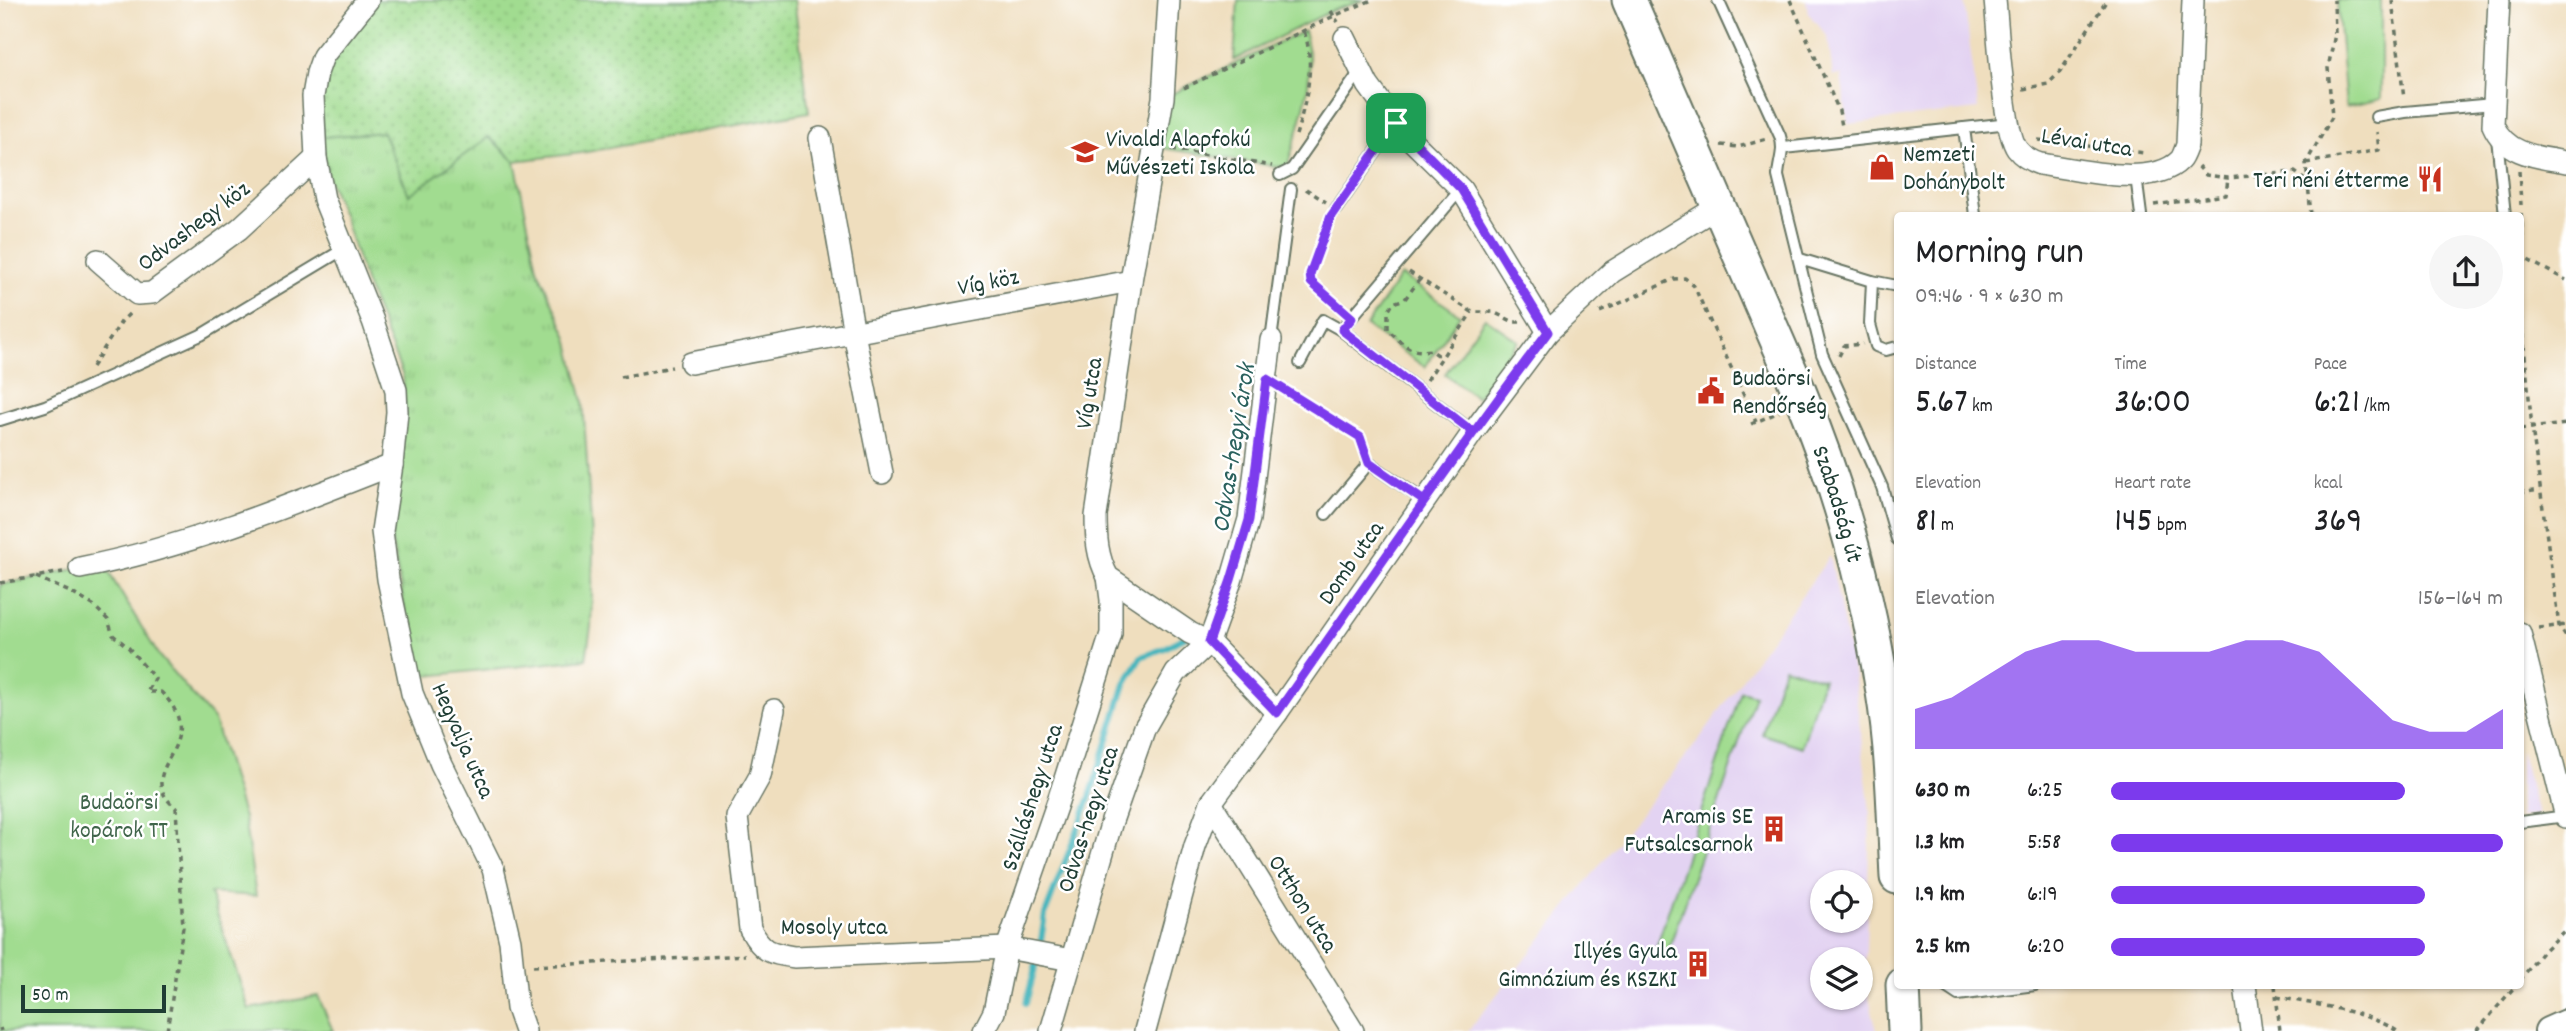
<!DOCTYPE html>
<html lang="en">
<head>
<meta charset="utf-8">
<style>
	body { margin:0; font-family:Dekko,sans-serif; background:#f6f6f6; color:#202124; height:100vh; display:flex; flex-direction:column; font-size:26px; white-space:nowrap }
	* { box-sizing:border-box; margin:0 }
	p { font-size:23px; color:#757577 }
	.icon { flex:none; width:38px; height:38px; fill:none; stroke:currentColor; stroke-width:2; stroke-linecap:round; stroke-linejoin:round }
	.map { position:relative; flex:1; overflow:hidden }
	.panel { position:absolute; left:1894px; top:212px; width:630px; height:777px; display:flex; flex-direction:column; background:#fff; border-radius:7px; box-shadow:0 2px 5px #0004 }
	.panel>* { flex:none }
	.buttons { position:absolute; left:1810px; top:870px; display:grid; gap:14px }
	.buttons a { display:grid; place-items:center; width:63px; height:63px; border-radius:50%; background:#fff; box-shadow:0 2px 5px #0004; font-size:35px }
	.scale { position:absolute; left:21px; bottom:18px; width:145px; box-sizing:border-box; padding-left:7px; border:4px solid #1f3d34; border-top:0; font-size:19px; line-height:24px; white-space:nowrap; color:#1f3d34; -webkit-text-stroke:5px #fff; paint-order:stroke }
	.pin { position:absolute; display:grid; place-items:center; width:60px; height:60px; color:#fff; margin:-30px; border-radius:14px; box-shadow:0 4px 10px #0006 }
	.round { display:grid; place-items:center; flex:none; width:74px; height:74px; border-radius:37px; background:#f6f6f6 }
	.overview { display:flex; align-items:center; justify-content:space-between; height:119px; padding:0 21px }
	h1 { font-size:38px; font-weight:600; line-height:52px }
	.figures { display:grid; grid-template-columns:repeat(3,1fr); gap:10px; height:119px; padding:7px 21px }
	.figures div { display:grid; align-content:center }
	.figures b { font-size:35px; font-weight:600 }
	.figures small { font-size:19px; font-weight:400 }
	.figures p { font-size:19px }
	.chart { height:196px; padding:14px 21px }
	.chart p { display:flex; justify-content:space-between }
	.chart svg { width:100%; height:126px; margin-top:7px; fill:#7c3aed; opacity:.7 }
	ul { padding:0 21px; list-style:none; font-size:23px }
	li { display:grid; grid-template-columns:112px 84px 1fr; align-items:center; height:52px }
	li i { height:18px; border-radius:9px; background:#7c3aed }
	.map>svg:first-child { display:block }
</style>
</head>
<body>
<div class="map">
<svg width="2566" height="1031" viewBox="0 0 2566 1031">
	<defs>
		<pattern id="grass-tufts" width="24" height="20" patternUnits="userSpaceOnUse" patternTransform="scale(1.75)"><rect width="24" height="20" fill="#a1dc90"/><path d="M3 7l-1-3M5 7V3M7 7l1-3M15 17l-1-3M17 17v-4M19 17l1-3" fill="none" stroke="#8abe7d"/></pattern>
		<pattern id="garden-dots" width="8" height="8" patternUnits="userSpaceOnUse" patternTransform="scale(1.75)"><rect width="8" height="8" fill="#a1dc90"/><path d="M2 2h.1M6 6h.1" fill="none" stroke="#8abe7d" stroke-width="1.8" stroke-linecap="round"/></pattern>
	</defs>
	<rect width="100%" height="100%" fill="#fff"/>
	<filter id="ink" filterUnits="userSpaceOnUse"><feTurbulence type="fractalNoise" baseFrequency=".0143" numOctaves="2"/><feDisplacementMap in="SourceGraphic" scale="14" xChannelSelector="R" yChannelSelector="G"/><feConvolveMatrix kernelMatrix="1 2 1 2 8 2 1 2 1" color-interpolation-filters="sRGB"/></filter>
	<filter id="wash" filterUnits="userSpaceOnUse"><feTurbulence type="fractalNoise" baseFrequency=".00686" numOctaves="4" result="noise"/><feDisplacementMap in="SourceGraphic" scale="28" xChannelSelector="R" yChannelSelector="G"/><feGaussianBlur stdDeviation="1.57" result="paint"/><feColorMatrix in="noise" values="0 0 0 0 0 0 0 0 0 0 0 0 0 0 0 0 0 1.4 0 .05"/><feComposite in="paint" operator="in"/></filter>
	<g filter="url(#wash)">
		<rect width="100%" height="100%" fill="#efdebe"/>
		<!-- built -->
		<g fill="#e3d3f2" fill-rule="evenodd">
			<path d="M1806,0H1964L1978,109L1848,124L1841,75L1833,76L1828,37L1808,13Z"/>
			<path d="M1830,556L1853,670L1870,812L1865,982L1877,1031H1468L1695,745ZM1822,882H1860V920H1822ZM1822,959H1860V998H1822Z"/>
			<path d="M2520,750L2538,815L2520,817Z"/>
		</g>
		<!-- grass -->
		<path fill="url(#grass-tufts)" stroke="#608c62" stroke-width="2" d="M383,132L489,137L515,161L537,268L568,338L583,401L593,554L591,627L586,659L418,677L391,538L405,414L403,376L366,284L344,217L327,176L322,137Z"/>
		<!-- park -->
		<g fill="#a1dc90" stroke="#608c62" stroke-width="2">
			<path d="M1238,0H1364L1331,11L1234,60Z"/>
			<path d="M2337,0H2381V99L2346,107Z"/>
			<path d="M1304,31C1319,76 1299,124 1287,168L1155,147L1163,98Z"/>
			<path d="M1401,275L1460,315L1425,367L1366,326Z"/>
			<path d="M1485,318L1518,341L1477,398L1445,374Z"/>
			<path d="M103,563L159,656L214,720L244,818L256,896L210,893L249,1009L318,996L333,1031H0V585Z"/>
			<path d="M1784,667L1823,679L1802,747L1762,734Z"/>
			<path d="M1741,691L1755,695L1667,954L1655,951Z"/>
		</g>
		<!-- garden -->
		<path fill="url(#garden-dots)" stroke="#608c62" stroke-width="2" d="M375,0H794L809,112L581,153L515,161L489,137L409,195L383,132L323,137L319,92L339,50Z"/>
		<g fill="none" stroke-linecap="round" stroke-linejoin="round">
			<!-- stream -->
			<g stroke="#45b5bd" stroke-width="6">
				<path d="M1041,941L1045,914L1090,797L1125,684L1141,657L1165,648L1186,636"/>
				<path d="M1026,1003L1037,961"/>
			</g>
		</g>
	</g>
	<g filter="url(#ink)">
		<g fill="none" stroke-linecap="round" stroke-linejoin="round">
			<!-- service casing -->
			<g stroke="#687564" stroke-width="14">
				<g id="service">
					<path d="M1718,0L1780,136C1785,151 1779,160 1778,176L1822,354L1882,487L1897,539"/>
					<path d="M2376,117L2405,112L2493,104"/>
					<path d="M1964,128L1975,215"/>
					<path d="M2497,138L2505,215"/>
					<path d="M1784,148L2009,123"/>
					<path d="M1280,175L1292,169L1361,70"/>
					<path d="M2136,176L2141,215"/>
					<path d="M1461,189L1341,330L1473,432"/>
					<path d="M1336,209L1396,123"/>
					<path d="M1800,259L1872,281L1897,286"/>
					<path d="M1872,281L1870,324L1876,346L1886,350L1897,347"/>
					<path d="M1271,340L1291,189"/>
					<path d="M1300,363L1323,320L1341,330"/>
					<path d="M0,420L45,406L201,335L344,249"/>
					<path d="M1326,514L1369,463L1425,501"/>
					<path d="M2520,822L2566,816"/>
					<path d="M1943,985L1958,995L2035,985"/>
				</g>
			</g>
			<!-- minor casing -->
			<g stroke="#687564" stroke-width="24">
				<g id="minor">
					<path d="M368,0L323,56L317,73L313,96L316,158L324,199L373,321L396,390L397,412L392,465L382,531L388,579L412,693L441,764L493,869L510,941L517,1008L525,1031"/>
					<path d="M1169,0L1163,98L1131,281L1096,516C1096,537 1097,557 1108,577L1190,633L1209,642L1277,713"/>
					<path d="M1995,0C1998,29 2003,130 2017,149C2023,157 2031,161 2040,164C2076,169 2152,189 2180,160C2183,157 2185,150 2187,145L2193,0"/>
					<path d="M2499,0L2493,125C2506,155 2538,157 2566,162"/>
					<path d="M1345,38L1368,85L1401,130L1461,189L1548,332"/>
					<path d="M820,138L854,333L882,473"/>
					<path d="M98,260L137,294L152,293L239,229L316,158"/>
					<path d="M691,363L1131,281"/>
					<path d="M80,568C187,547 291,505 392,465"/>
					<path d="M2520,633L2566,817"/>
					<path d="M774,710L760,776L737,817L750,929C763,952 769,953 794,957L1007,948L1071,960"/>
					<path d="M1211,803L1353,1031"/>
					<path d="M2245,985L2251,1031"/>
					<path d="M984,1031L994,1012L1007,948L1058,801L1111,634V600L1108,577"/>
					<path d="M1051,1031L1112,821L1145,727L1176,673L1209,642L1231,581L1249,519L1271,340"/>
					<path d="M1145,1031L1195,846L1211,803L1277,713L1473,432L1548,332L1612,272L1719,206"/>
				</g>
			</g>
			<!-- tertiary casing -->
			<g stroke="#687564" stroke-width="30">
				<path id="tertiary" d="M2548,1031L2566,1023"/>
			</g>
			<!-- primary casing -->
			<g stroke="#687564" stroke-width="37">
				<g id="primary">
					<path id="s1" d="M1629,0L1799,391C1839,487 1867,589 1883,692C1893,753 1894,816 1897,877"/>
					<path d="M1903,985L1905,1031"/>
				</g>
			</g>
			<!-- path -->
			<g stroke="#687564" stroke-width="3.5" stroke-dasharray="5 5" stroke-linecap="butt">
				<path d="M1790,0L1839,111L1842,126"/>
				<path d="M2392,0L2404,99"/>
				<path d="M1331,11L1334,16L1372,0"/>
				<path d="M1184,88L1334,16L1338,22"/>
				<path d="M2023,89L2048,84L2060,72L2107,0"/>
				<path d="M1296,135C1306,101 1316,66 1304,31"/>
				<path d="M2038,140L2145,153"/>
				<path d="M1721,145L1738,147L1767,139"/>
				<path d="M1172,149L1272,166"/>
				<path d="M2306,163L2379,150L2377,132"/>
				<path d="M2198,166L2206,175L2228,178L2295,172L2306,181"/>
				<path d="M2519,171L2521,205"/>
				<path d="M1306,189L1326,202"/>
				<path d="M2154,205L2226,195L2228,178"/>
				<path d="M2521,213L2524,258L2566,280"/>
				<path d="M2311,215L2306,163L2332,117L2328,68L2335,34L2334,0"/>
				<path d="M1329,220L1310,274L1314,286L1341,307"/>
				<path d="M1409,272L1472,312H1493L1514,322H1520"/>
				<path d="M1420,279L1405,299L1393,303L1388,312V330C1405,344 1408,354 1431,350L1442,358"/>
				<path d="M2520,305L2532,428L2559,626L2566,637"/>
				<path d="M1600,312L1674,279L1685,278L1694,286L1756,422"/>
				<path d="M1839,356L1844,346L1863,344"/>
				<path d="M92,367L121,322L132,311"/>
				<path d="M621,377L672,367"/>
				<path d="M1427,380L1472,312"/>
				<path d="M1284,390L1360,437L1365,451"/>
				<path d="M1751,424L1779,412"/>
				<path d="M2520,429L2566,424"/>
				<path d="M2520,493L2540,490"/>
				<path d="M36,577L70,592L93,605L108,620L113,635L128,647L155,679L147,692H161C215,745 128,769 176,808L183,927L167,1031"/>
				<path d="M0,583L63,572"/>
				<path d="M2539,628L2566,625"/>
				<path d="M533,966L745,955"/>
				<path d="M2520,980L2543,951L2566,929"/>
				<path d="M2275,985L2280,1031"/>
				<path d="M2277,997C2313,1004 2366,1011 2397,1031"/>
				<path d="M0,1028L1,1031"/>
				<path d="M2477,1031L2516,985"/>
			</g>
			<!-- service -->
			<use href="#service" stroke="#fff" stroke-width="10"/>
			<!-- minor -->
			<use href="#minor" stroke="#fff" stroke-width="21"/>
			<!-- tertiary -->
			<use href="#tertiary" stroke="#fff" stroke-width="26"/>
			<!-- primary -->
			<use href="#primary" stroke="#fff" stroke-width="33"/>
		</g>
	</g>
	<g fill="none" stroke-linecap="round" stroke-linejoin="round" filter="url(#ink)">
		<!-- route casing -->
		<g stroke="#fff" stroke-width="14">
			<path id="route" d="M1396,123L1461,189L1548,332C1454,456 1366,585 1277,713L1209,642L1231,580L1249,520L1267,379L1360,437L1369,463L1424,501L1473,432L1342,330L1352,318L1311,282L1310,274L1331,216L1396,123"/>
		</g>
		<!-- route -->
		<use href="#route" stroke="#7c3aed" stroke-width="9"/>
	</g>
	<!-- icons -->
	<defs>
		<g id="school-bare" transform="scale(2.1)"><path d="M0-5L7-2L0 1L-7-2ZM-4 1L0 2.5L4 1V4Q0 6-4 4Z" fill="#c8321e" stroke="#fff" stroke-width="2.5" paint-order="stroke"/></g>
		<g id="shop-bare" transform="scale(2.1)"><path d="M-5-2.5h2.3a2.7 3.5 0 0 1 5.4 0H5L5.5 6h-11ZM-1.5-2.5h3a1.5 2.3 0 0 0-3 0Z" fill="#c8321e" stroke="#fff" stroke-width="2.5" paint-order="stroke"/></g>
		<g id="restaurant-bare" transform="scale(2.1)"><path d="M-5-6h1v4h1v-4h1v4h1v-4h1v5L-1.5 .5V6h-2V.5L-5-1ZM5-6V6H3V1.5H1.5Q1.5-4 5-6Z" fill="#c8321e" stroke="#fff" stroke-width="2.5" paint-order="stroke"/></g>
		<g id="civic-bare" transform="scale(2.1)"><path d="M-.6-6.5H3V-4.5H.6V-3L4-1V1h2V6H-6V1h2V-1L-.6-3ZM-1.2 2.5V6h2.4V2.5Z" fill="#c8321e" stroke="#fff" stroke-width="2.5" paint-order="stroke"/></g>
		<g id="building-bare" transform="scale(2.1)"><path d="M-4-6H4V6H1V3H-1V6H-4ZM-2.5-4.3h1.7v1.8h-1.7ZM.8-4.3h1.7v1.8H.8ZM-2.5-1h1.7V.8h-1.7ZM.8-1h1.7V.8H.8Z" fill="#c8321e" stroke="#fff" stroke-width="2.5" paint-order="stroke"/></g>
	</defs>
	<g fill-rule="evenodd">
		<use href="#school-bare" x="1085" y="152"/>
		<use href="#shop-bare" x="1882" y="167"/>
		<use href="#restaurant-bare" x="2430" y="179"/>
		<use href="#civic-bare" x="1711" y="391"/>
		<use href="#building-bare" x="1774" y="829"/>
		<use href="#building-bare" x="1698" y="964"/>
	</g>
	<g text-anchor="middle" stroke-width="5" stroke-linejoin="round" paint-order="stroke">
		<!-- poi labels -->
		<g font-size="24" fill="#1f3d34" stroke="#fff" text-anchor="start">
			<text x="1106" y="146">Vivaldi Alapfokú<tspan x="1106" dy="28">Művészeti Iskola</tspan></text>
			<text x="1903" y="161">Nemzeti<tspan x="1903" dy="28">Dohánybolt</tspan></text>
			<text x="2409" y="187" text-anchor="end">Teri néni étterme</text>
			<text x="1732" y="385">Budaörsi<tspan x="1732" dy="28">Rendőrség</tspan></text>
			<text x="1753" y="823" text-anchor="end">Aramis SE<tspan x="1753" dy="28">Futsalcsarnok</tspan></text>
			<text x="1677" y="958" text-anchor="end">Illyés Gyula<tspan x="1677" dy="28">Gimnázium és KSZKI</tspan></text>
		</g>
		<!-- street labels -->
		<g font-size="24" fill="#1f3d34" stroke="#fff">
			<text transform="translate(2087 141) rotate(9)" y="8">Lévai utca</text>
			<text transform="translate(193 225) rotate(-37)" y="8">Odvashegy köz</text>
			<text transform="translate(988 281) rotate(-11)" y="8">Víg köz</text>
			<text transform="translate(1088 393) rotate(-81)" y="8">Víg utca</text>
			<text dy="8" stroke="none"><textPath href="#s1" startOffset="546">Szabadság út</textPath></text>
			<text transform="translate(1350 562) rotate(-55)" y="8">Domb utca</text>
			<text transform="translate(464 740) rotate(66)" y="8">Hegyalja utca</text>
			<text transform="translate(1031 797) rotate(-72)" y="8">Szálláshegy utca</text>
			<text transform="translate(1087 819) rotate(-72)" y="8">Odvas-hegy utca</text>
			<text transform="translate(1304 903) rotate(58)" y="8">Otthon utca</text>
			<text x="834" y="934">Mosoly utca</text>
		</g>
		<!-- park labels -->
		<g font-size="24" fill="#40654b" stroke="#fff">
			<text x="119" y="809">Budaörsi<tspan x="119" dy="28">kopárok TT</tspan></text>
		</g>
		<!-- water labels -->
		<g font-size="26" font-style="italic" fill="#2a615d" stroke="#fff">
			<text transform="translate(1232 448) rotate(-81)" y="9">Odvas-hegyi árok</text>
		</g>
	</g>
</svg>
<div class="buttons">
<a><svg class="icon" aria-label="locate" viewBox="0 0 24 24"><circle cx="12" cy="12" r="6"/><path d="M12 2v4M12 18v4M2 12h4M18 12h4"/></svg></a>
<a><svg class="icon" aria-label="layers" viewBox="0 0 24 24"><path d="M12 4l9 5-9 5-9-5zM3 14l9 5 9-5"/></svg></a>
</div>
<div class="scale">50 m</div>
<div class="pin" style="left:1396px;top:123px;background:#1e9e55"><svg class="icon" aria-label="arrive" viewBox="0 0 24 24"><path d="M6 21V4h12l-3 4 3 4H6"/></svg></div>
<section class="panel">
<div class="overview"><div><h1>Morning run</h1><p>09:46 · 9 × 630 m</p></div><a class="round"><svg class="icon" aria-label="share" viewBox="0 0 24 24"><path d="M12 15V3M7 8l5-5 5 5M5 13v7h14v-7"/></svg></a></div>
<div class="figures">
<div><p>Distance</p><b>5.67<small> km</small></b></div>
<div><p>Time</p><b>36:00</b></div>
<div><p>Pace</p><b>6:21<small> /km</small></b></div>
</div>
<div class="figures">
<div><p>Elevation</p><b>81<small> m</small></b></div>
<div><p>Heart rate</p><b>145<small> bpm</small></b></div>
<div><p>kcal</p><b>369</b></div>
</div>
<div class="chart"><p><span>Elevation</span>156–164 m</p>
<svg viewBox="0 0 160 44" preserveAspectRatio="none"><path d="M0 44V30L10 26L20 18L30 10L40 6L50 6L60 10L70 10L80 10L90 6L100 6L110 10L120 22L130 34L140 38L150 38L160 30V44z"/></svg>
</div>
<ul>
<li><b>630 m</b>6:25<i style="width:75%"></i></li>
<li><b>1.3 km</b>5:58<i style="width:100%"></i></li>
<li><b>1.9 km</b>6:19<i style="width:80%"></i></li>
<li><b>2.5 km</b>6:20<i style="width:80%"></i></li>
</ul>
</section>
</div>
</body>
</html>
